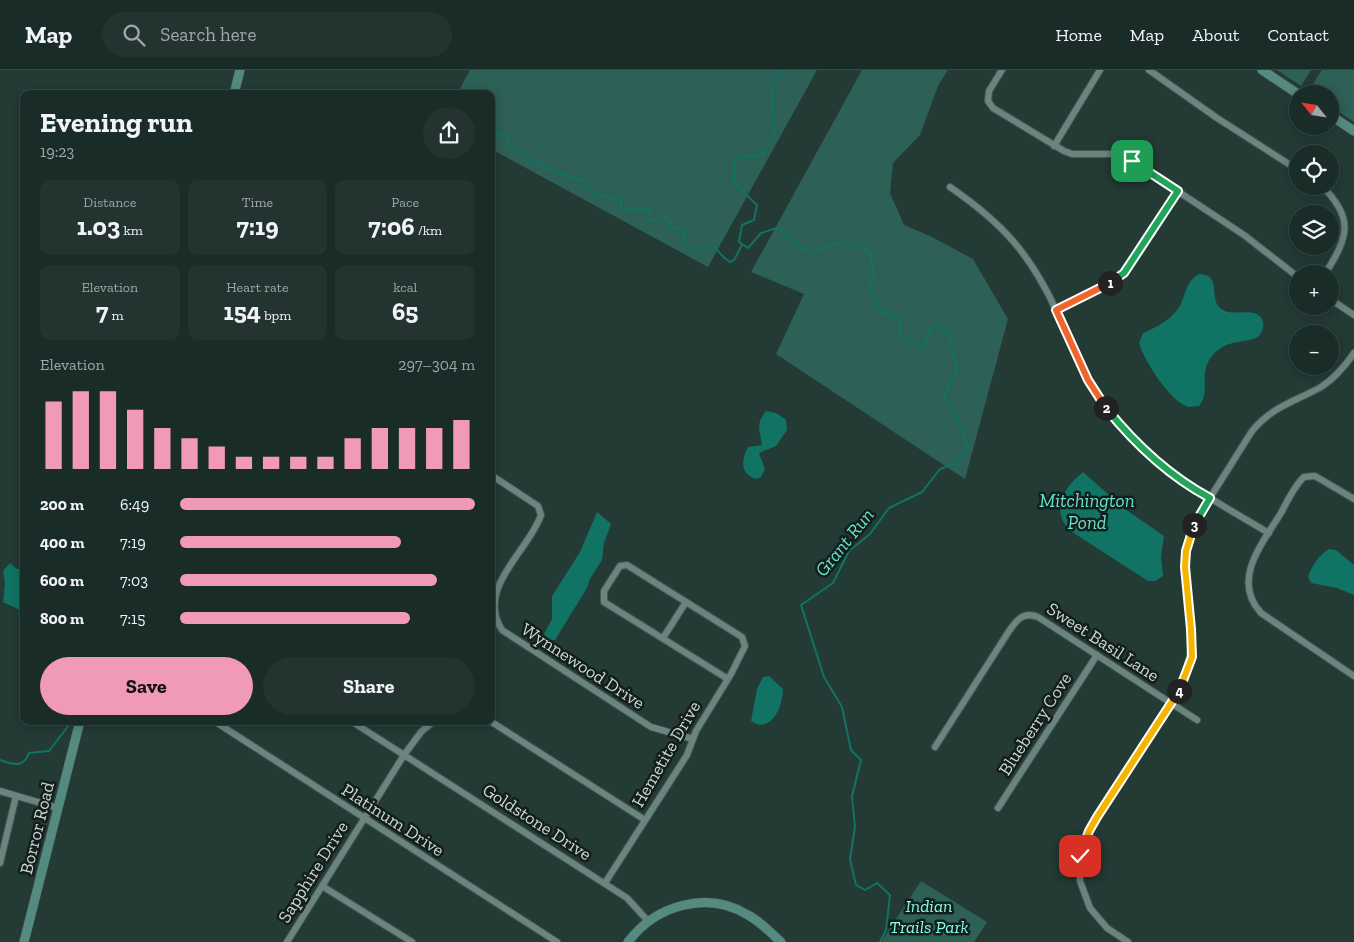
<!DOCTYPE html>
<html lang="en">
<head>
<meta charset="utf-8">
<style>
	body { margin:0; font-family:"Zilla Slab",serif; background:#233430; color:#f1f3f6; height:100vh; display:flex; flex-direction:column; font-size:19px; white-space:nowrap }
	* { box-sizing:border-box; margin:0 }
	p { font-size:16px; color:#9fa7a8 }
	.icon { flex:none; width:28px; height:28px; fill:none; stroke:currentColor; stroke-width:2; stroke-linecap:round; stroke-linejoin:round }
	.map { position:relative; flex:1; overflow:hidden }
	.side { position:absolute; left:20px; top:20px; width:475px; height:635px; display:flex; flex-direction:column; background:#1a2c28; border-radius:10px; box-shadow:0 2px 12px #0003,0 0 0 1px #384845 }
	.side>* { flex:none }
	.needle { width:32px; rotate:300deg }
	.fabs { position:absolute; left:1289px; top:15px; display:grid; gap:10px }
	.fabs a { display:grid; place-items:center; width:50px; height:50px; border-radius:50%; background:#1a2c28; box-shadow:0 2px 12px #0003,0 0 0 1px #384845; font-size:25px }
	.pin { position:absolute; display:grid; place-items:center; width:42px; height:42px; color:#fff; margin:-21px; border-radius:10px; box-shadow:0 2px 8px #0006 }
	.km { position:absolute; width:25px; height:25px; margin:-12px; border-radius:50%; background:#222; color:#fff; font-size:14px; line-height:25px; text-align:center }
	.round { display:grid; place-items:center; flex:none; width:52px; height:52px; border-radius:26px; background:#233430 }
	.overview { display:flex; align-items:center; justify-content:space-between; height:85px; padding:0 20px }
	h1 { font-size:28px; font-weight:700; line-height:38px }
	.stats { display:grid; grid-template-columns:repeat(3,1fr); gap:8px; height:85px; padding:5px 20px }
	.stats div { display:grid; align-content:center; border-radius:10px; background:#233430; text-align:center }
	.stats b { font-size:25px; font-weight:700 }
	.stats small { font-size:14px; font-weight:400 }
	.stats p { font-size:14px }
	.chart { height:140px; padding:10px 20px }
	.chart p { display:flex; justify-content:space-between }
	.chart svg { width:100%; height:90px; margin-top:5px; stroke:#f09ab6; stroke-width:6 }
	.cta { display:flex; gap:10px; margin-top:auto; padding:10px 20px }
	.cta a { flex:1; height:58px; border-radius:30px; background:#f09ab6; color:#111; font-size:20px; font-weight:700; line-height:58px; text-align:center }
	.cta a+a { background:#233430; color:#f1f3f6 }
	ul { padding:0 20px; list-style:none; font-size:16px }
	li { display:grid; grid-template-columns:80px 60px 1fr; align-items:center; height:38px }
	li i { height:12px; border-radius:6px; background:#f09ab6 }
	header { display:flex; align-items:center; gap:30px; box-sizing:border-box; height:70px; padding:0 25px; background:#1a2c28; border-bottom:1px solid #384845 }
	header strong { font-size:24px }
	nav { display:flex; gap:28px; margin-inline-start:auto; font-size:18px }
	.search { width:350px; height:45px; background:#233430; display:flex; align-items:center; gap:12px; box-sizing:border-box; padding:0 18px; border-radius:28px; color:#9fa7a8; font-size:19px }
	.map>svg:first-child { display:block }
</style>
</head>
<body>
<header>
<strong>Map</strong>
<div class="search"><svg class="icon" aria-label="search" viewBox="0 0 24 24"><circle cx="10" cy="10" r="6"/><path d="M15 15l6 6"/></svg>Search here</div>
<nav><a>Home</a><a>Map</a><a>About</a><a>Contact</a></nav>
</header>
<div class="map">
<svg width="1354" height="872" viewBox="0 0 1354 872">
	<rect width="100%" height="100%" fill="#233a35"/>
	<!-- green -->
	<g fill="#2d6056">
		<path d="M470,0H817L708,197L491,79V24H457Z"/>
		<path d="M862,0H948L938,16L920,65L893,93L890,123L904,155L930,166L973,189L1008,249L965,409L776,284L804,224L751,202Z"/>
		<path d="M1277,0H1311L1301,16Z"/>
		<path d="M1322,0H1354V52L1330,36V24H1312L1308,21Z"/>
		<path d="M921,811L987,852L974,872H881Z"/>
	</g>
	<!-- water -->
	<g fill="#107364">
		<path d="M1199,204C1225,205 1205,233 1225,241C1236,246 1259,236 1263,252C1264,258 1262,263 1258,267C1245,273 1231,270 1218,280C1194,299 1213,321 1199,336L1189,337C1171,333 1144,291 1139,273L1143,263C1157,257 1173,249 1181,234C1186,222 1186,212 1199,204Z"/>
		<path d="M766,341L776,343L786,350L787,360L776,376L759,383L765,399L761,407L756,409C740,404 741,390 748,377L762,375C760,361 755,354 766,341Z"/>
		<path d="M1083,402L1125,439L1164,466L1161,487L1163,506L1155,511H1148L1069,460C1051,439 1063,418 1083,402Z"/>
		<path d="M597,442L611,454L604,473L602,490L590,509L587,518L555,570H548L544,564L552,549V526L580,482Z"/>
		<path d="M1329,479L1336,480L1354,495V525L1337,518L1311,513L1308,507C1312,495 1319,485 1329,479Z"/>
		<path d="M10,493L17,499H24V542L3,532L5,513L3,501Z"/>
		<path d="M769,606L783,619C783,636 771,665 751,651L757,619L763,607Z"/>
	</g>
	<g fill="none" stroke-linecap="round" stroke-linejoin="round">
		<!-- stream -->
		<g stroke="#107364" stroke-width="2">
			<path d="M783,0L772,19L774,65L763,85L735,87L734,113L757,135L754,150L742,155L739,172L748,178L761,163L777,158L802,178L815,182C839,171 846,169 870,182L874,206L870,219L881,242L901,250L899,261L906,270L920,276L926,273L930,258L940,256L949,266L957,300L944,326L957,349L968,379L955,394L940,399L922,422L889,438L870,464L849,481L833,513L801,535L824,607L842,637L851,680L861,690L852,726L855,757L850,789L856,815L865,820L877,813L890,825L886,860L880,872"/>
			<path d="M491,60L508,68L510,75L525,83L531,91L542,92L545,98L586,112C590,125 602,126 614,129L617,126L621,129V138L628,141C637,138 644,136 651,141L647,148L649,151L666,148L671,152L669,156L671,158H678L684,161L686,175L698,182L711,174C719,180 720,186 730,192L734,190L742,175"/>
			<path d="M0,690C13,695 24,698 29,683L49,681L69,655"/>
		</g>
		<!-- street casing -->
		<g stroke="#445854" stroke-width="8">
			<g id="street">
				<path d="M1002,0L989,21L988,31L993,38L1064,81L1072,84H1112L1132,91L1244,165L1298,207"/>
				<path d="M1149,0L1217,48L1298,100"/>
				<path d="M1054,76L1100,0"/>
				<path d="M1322,116C1354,148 1349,166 1325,204"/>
				<path d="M950,117C1002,153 1030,183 1057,242C1071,273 1083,305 1103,333C1145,393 1207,427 1269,463"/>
				<path d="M1330,229L1354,245"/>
				<path d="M1056,240L1095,222L1124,203L1178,121"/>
				<path d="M491,405L538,436L541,445C529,481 475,518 502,560L651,657L693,669"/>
				<path d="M1354,429L1315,406L1304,407C1294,416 1287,432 1281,443C1262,474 1231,510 1261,543L1354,606"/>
				<path d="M663,568L686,532"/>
				<path d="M214,651L557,872"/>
				<path d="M351,651L627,828L648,851"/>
				<path d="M490,651L645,750"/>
				<path d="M935,677L1009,561C1017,550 1023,541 1038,547L1197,650"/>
				<path d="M0,721L58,738"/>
				<path d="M998,738L1097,585"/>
				<path d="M0,793L16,726"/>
				<path d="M605,813L687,685L696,661L731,604L745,576L742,567L627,495L620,496L604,521V532L728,609"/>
				<path d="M322,816L412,872"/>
				<path d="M287,872L404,685L421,662L434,651"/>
				<path d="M1128,872L1107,858L1090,838L1080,811V786L1089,761L1097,747L1184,611L1192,576L1185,497L1186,481L1193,455L1252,361C1273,336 1294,332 1321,317C1335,308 1345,296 1354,283"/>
			</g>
		</g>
		<!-- secondary casing -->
		<g stroke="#445854" stroke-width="10">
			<g id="secondary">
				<path d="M1262,0L1298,24"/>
				<path d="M234,24L240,0"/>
				<path d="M1330,45L1354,61"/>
				<path d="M24,872L80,651"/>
				<path d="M628,872C656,835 707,820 748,845C761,852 771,863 781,872"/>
			</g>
		</g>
		<!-- street -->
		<use href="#street" stroke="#6b847e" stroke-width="6"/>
		<!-- secondary -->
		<use href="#secondary" stroke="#558a80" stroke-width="9"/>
	</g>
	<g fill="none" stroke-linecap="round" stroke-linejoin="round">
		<!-- split-1 casing -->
		<g stroke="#fff" stroke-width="10">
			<path id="split-1" d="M1110,213L1124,203L1178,121L1132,91"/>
		</g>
		<!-- split-2 casing -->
		<g stroke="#fff" stroke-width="10">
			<path id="split-2" d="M1106,338L1088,310L1056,240L1110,213"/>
		</g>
		<!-- split-3 casing -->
		<g stroke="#fff" stroke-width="10">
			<path id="split-3" d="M1106,338C1135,374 1169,406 1210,428L1194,455"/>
		</g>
		<!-- split-4 casing -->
		<g stroke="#fff" stroke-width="10">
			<path id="split-4" d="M1179,621L1192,587L1191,559L1185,497L1186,481L1194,455"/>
		</g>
		<!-- split-5 casing -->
		<g stroke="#fff" stroke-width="10">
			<path id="split-5" d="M1080,786L1089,761L1097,747L1179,621"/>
		</g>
		<!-- split-1 -->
		<use href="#split-1" stroke="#22a559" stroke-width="6"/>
		<!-- split-2 -->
		<use href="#split-2" stroke="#f0652b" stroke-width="6"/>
		<!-- split-3 -->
		<use href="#split-3" stroke="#22a559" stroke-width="6"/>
		<!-- split-4 -->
		<use href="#split-4" stroke="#f5b400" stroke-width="6"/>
		<!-- split-5 -->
		<use href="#split-5" stroke="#f5b400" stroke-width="6"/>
	</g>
	<g text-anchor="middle" stroke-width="5" stroke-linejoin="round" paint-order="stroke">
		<!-- street labels -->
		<g font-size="18" fill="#cbd9d5" stroke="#141e1c">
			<text transform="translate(1103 572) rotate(33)" y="6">Sweet Basil Lane</text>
			<text transform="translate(583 596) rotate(33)" y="6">Wynnewood Drive</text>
			<text transform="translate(1035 654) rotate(-57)" y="6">Blueberry Cove</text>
			<text transform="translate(666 684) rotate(-60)" y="6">Hemetite Drive</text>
			<text transform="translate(393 750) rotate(33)" y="6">Platinum Drive</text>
			<text transform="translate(537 752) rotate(33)" y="6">Goldstone Drive</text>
			<text transform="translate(37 758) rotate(-76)" y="6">Borror Road</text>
			<text transform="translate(313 802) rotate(-58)" y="6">Sapphire Drive</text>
		</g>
		<!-- park labels -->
		<g font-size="18" font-style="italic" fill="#82fde5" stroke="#141e1c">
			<text x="929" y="842">Indian<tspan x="929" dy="21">Trails Park</tspan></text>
		</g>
		<!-- water labels -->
		<g font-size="19" font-style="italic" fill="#65e3cb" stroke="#141e1c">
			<text x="1087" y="437">Mitchington<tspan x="1087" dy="22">Pond</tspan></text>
			<text transform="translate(844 472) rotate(-51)" y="7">Grant Run</text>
		</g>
	</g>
</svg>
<div class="fabs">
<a><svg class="needle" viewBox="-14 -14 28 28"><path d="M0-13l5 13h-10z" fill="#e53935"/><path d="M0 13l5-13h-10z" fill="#9fa7a8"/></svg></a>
<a><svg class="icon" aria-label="locate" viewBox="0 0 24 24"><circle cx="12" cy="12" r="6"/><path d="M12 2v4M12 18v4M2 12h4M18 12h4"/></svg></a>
<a><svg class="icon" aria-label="layers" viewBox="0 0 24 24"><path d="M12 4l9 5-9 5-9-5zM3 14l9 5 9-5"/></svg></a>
<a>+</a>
<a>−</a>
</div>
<div class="pin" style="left:1132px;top:91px;background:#1e9e55"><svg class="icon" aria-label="arrive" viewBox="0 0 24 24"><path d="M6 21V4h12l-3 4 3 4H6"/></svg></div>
<div class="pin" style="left:1080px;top:786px;background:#d93025"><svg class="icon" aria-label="check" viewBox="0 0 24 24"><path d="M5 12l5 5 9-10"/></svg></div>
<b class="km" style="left:1110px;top:213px">1</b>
<b class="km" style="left:1106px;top:338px">2</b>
<b class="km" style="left:1194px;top:455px">3</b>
<b class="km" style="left:1179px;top:621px">4</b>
<section class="side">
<div class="overview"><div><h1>Evening run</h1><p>19:23</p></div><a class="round"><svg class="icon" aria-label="share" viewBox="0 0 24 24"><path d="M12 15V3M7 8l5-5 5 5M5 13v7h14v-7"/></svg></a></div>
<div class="stats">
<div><p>Distance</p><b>1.03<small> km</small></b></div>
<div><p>Time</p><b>7:19</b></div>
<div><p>Pace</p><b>7:06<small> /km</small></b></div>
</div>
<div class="stats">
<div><p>Elevation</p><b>7<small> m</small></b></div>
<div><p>Heart rate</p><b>154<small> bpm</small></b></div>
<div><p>kcal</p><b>65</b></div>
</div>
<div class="chart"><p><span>Elevation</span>297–304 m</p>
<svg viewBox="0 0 160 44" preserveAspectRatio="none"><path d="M5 44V11M15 44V6M25 44V6M35 44V15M45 44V24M55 44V29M65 44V33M75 44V38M85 44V38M95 44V38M105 44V38M115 44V29M125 44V24M135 44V24M145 44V24M155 44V20"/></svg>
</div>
<ul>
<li><b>200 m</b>6:49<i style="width:100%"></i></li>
<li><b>400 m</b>7:19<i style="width:75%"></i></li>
<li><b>600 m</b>7:03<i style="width:87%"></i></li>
<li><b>800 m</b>7:15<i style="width:78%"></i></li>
</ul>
<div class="cta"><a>Save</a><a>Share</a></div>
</section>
</div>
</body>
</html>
